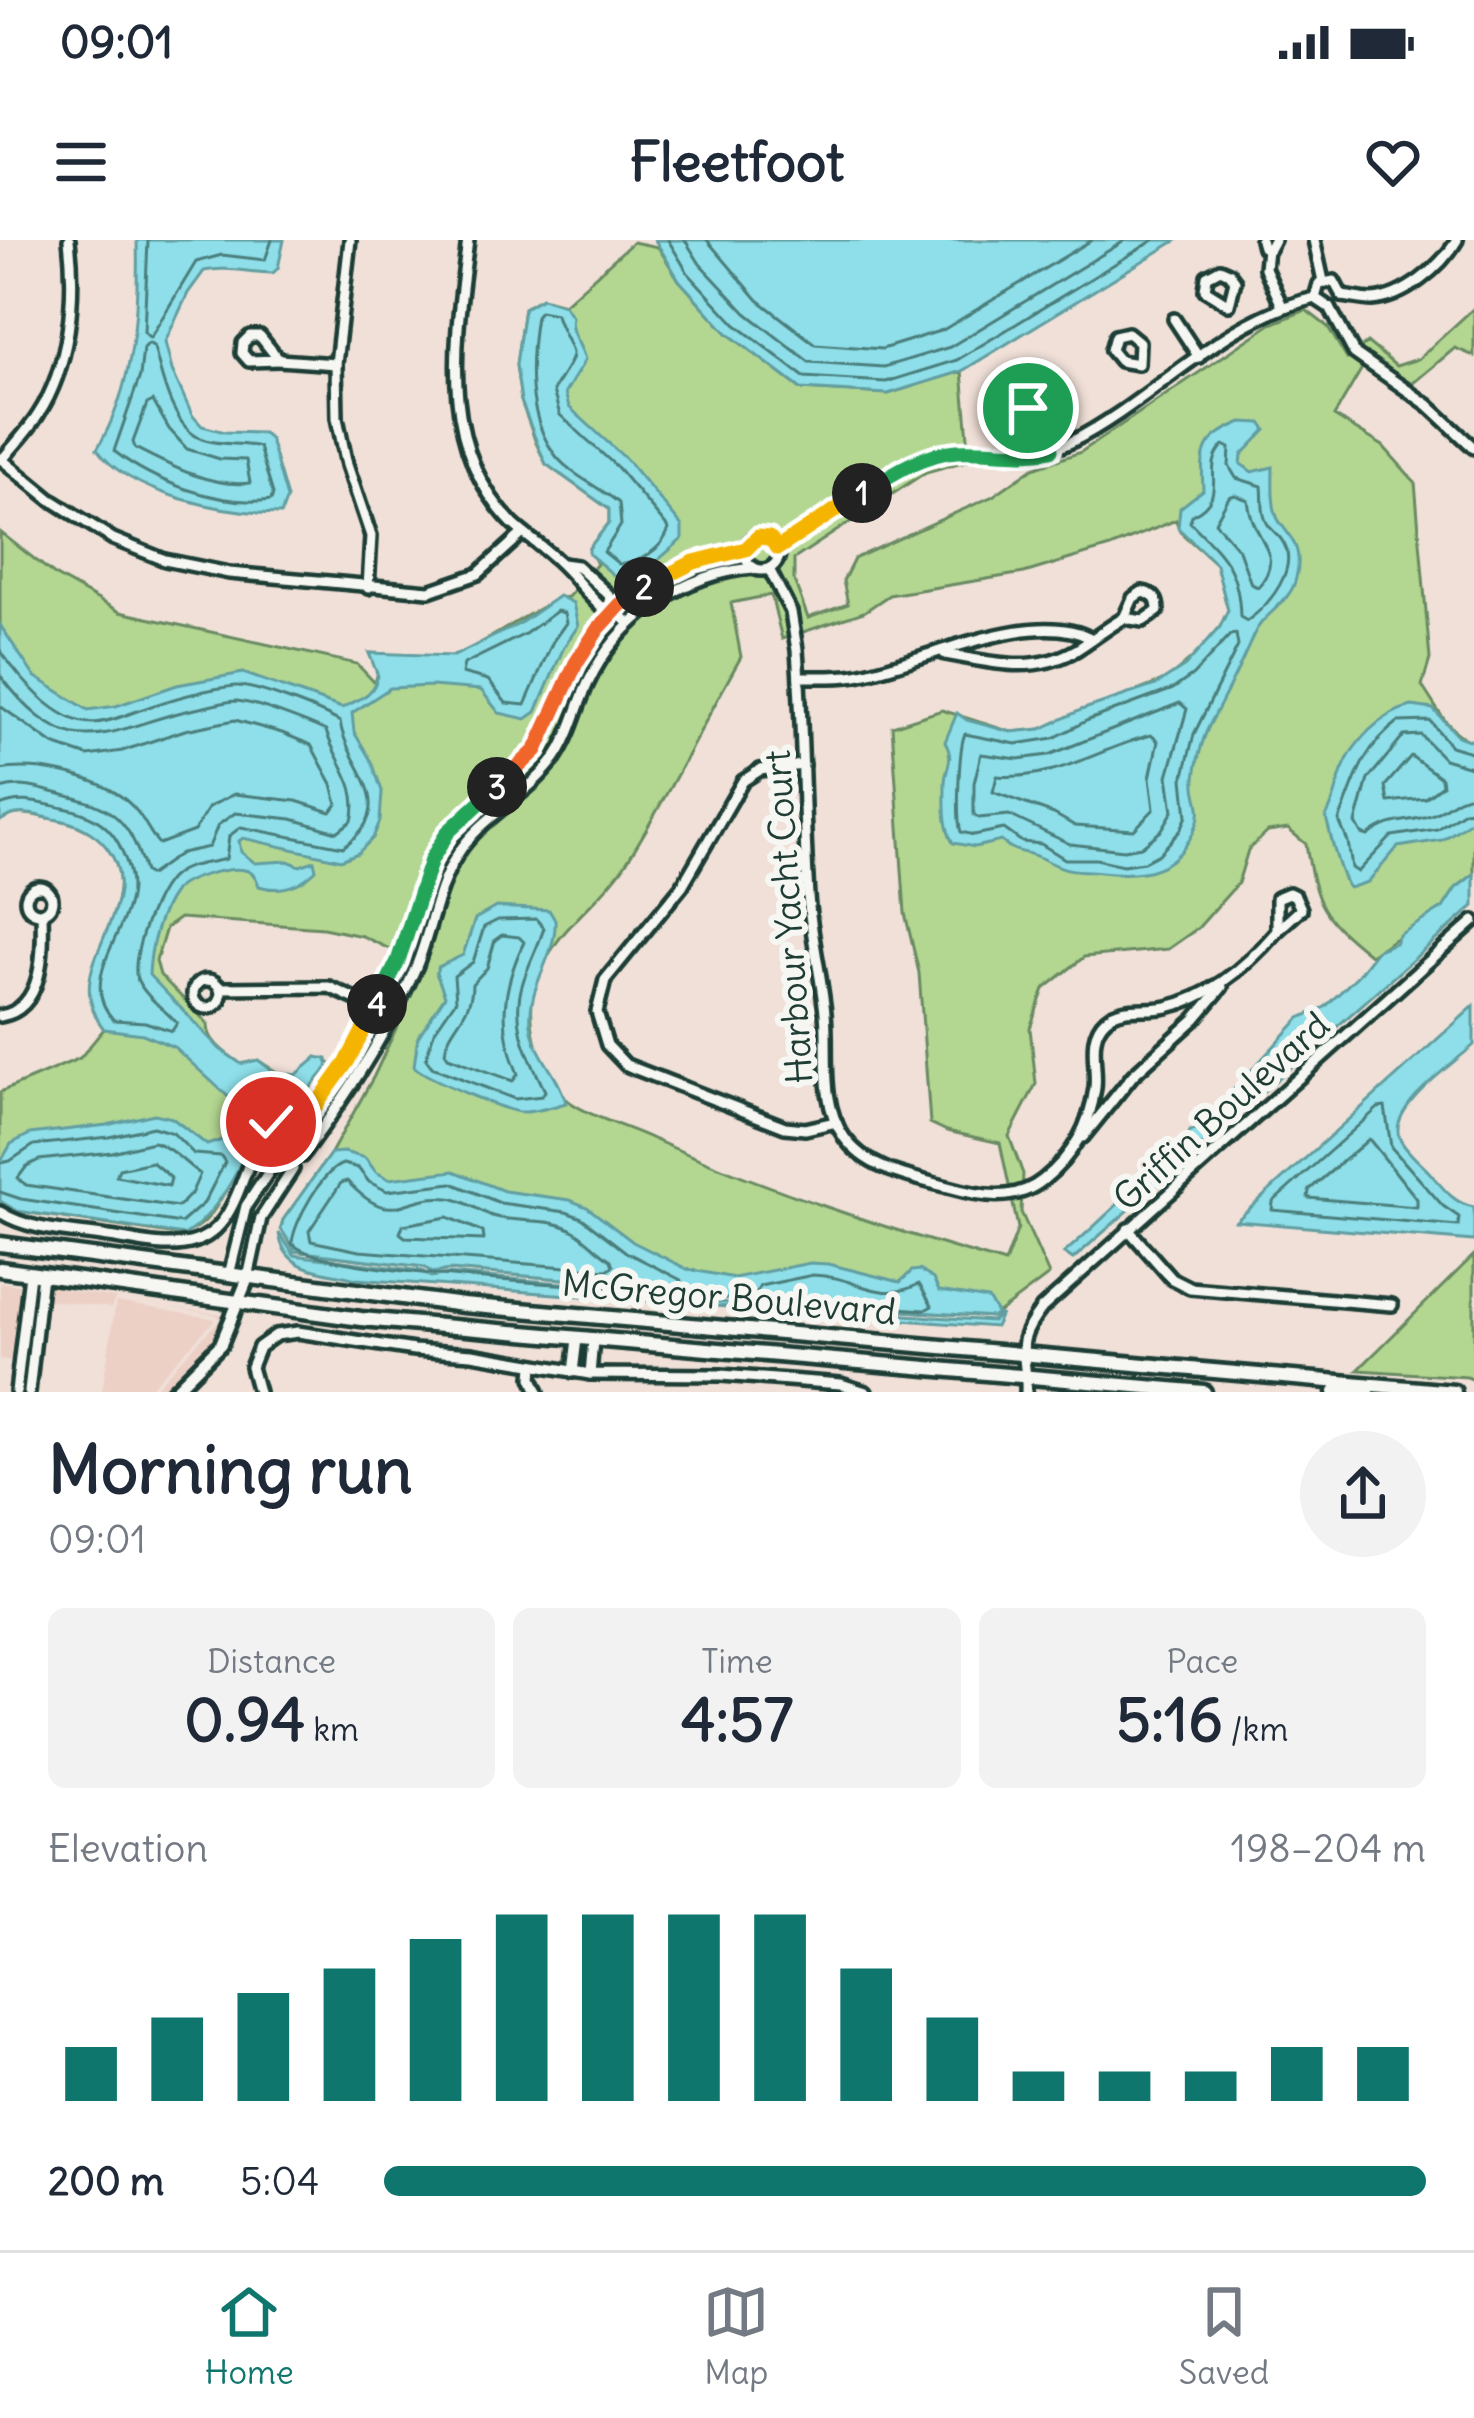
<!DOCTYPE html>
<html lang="en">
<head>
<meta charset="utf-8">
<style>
	body { margin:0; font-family:Delius,sans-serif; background:#f2f2f3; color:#1f2937; height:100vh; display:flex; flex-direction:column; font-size:45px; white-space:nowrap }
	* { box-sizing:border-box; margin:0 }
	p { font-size:39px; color:#747a83 }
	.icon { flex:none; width:66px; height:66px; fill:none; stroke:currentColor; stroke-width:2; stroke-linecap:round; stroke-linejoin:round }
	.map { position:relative; height:1152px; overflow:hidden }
	.panel { display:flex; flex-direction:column; background:#fff; flex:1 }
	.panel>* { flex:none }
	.pin { position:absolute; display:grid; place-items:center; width:102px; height:102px; color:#fff; margin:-51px; border:6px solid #fff; border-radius:50%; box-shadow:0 3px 12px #0007 }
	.km { position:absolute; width:60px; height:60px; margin:-30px; border-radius:50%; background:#222; color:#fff; font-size:33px; line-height:60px; text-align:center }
	.round { display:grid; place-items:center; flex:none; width:126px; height:126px; border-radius:63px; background:#f2f2f3 }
	.overview { display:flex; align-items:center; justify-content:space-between; height:204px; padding:0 48px }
	h1 { font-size:66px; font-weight:800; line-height:90px }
	.figures { display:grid; grid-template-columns:repeat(3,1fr); gap:18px; height:204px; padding:12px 48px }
	.figures div { display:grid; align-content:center; border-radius:18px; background:#f2f2f3; text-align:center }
	.figures b { font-size:60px; font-weight:800 }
	.figures small { font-size:33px; font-weight:400 }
	.figures p { font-size:33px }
	.chart { height:336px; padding:24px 48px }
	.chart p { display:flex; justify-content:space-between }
	.chart svg { width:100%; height:216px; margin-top:12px; stroke:#0f766e; stroke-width:6 }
	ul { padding:0 48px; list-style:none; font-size:39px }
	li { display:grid; grid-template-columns:192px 144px 1fr; align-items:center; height:90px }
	li i { height:30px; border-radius:15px; background:#0f766e }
	.status { display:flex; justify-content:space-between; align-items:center; height:84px; padding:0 60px; background:#fff; direction:ltr }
	.status svg { height:33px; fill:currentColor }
	header { display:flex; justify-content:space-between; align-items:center; height:156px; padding:0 48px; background:#fff; font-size:54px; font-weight:800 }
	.tabs { display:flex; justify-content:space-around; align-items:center; height:168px; border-top:3px solid #e0e1e3; background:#fff; font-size:33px; color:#747a83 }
	.tabs a { display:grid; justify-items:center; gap:6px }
	.tabs .current { color:#0f766e }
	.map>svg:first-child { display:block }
</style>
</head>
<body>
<div class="status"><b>09:01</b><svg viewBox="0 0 49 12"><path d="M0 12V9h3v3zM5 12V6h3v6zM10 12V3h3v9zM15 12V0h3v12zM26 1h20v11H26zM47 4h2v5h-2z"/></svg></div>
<header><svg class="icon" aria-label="menu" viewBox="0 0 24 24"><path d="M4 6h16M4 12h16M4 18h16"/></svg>Fleetfoot<svg class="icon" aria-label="heart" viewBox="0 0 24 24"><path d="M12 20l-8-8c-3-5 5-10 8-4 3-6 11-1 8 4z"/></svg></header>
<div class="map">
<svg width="1474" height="1152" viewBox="0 0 1474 1152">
	<rect width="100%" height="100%" fill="#f0e0d8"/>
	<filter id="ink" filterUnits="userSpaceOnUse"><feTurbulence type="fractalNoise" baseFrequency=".00833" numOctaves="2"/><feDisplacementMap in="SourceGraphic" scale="24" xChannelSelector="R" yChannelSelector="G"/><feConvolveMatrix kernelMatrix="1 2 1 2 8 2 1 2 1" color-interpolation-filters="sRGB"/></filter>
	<g filter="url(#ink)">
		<!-- built -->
		<g fill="#ecd0c6">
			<path d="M0,1036L72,1051L116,1058L111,1068L42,1059L35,1121L18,1118L26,1042Z"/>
			<path d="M0,1042L24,1046L13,1121L0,1119Z"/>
			<path d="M116,1062L216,1079L146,1152H102Z"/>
			<path d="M173,1068L229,1075L217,1101L201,1120L166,1152H151L220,1079L217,1075Z"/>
		</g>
		<!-- green -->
		<g fill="#b3d691" stroke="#698a62" stroke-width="3" fill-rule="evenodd">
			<path d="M633,2L658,7L679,40L727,93L801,149L888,154L962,131L970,220L926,232L794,319V340L808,378L848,364L843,341L854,319L993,256L1033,228L1081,212L1271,84L1306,70L1328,87L1347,119L1367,102L1396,126L1418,119L1474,68V116L1455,108L1412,144L1368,118L1334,176L1383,206L1415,242L1430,419L1422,446C1437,468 1448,493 1474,502V634L1456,648L1443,668L1370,715C1321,676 1316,666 1306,604L1288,589L1268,592L1248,610L1238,643L1198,688L1168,709L1084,717L1044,749L1030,788L1036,844L1009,896L1023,934L1021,972L1049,1035L993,1077L703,1057L651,1046L539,1037L450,1030L432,1033L424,1027L295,1011L281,989L283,980L331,913L374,836L425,726L362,696L323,688L180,678L166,688L156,721L160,735L208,784C207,802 227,814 241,824L258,820C272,830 283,838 301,834L317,817L329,823L302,858C294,860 282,859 274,864C235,889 230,1000 170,994L17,971L0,961V852L80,818L104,789C71,744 104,710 116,665C130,616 98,587 54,579C33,576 19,568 0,581V292L56,336L120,372L357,424L375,443L378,432L369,413C395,413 432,423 456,415C483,406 549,357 568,357L597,324L589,308L609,283V269L546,224L536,203L521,161L516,125L524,68L542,58L564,64ZM1176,280L1180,292L1216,324L1228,370L1220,387L1198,413L1168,439L1041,489L1011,492L942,470L892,486L905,673L919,733L930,883L947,891L1000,903L1018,988L1005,1023C885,988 767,950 653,899C628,887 593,878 570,862C541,840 524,781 535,746C553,687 596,669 626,623C668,557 702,485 741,417L731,363L771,355L782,399L864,372L889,355L1024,333L1110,307Z"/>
			<path d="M1474,1015V1140L1467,1137L1358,1130Z"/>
		</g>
		<!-- water -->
		<g fill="#8edfe9" stroke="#629ea1" stroke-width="3">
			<path d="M137,0H284L278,28L273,33C249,33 227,26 204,31L188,53L165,102L172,130L192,175L202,186L225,192L263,193L270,199L287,258L281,274C227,273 130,256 97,209C134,148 139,70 137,0Z"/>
			<path d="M655,0H1177L962,131L888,154L801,149L727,93L679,40Z"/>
			<path d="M542,58L564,65L572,77C568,92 582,105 585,120L565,153L569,167L627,220L682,286V299C660,319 647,333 617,338L589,314V308L609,283V269L546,224L537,203L521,161L516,125L524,68Z"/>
			<path d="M1242,182L1261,183L1266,190L1242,215L1241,224L1252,232L1273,227C1273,240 1271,269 1279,281C1293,300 1303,310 1296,338C1291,363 1262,374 1253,396C1240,427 1225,456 1209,486C1202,500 1196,524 1195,539C1193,556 1204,566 1197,584C1178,632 1145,637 1101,632C1071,629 1070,633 1041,618C1024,609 1021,617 1001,601L975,607L953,603C943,585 945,563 945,542C946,525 955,520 945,502L957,473L967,480L1011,492L1041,489L1081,470L1156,445L1185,426L1220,387L1228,370L1216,324L1178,288L1180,268L1203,250C1201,209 1202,199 1242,182Z"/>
			<path d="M559,356L573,363L578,386L564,407L536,472L526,479L499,473L481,450L432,446L390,448L352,473L354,492L372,522L382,551L380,581L373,598L358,613L341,620L243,598L239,601L241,612L255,623L288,621L300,626L314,621L316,630C300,646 282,653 259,646C257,640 255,634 248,631C233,625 184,638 175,651C158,674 150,708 149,735L220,809L241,824L258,820L274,832L296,835L317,817L327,819L328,827L302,858L273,864L250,890L243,889L235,863L174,807L143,794L104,789C70,745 104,709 116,665C130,619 97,585 54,579C33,575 19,568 0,581V385L34,436L88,470L116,466L177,445L243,433L342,468C360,458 372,457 378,436L369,413L454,416L519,384Z"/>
			<path d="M1412,466L1433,469L1458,496L1474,502V579L1442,600L1398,607L1368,642L1349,648C1340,637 1330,594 1326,577C1335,561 1336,548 1342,531C1353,502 1381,473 1412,466Z"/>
			<path d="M1474,634V666L1073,1019L1064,1013C1107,977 1144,937 1187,899L1190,891L1196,890L1300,778L1325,767L1358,735L1377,710L1395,703L1399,695L1443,668L1456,648Z"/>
			<path d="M496,667L549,670L555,680C557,717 527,745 531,784C534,815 560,836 566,863C552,867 534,873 519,872C504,870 421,836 414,826L418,797L445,756L436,733L438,727L463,715L475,679Z"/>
			<path d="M1474,766V805C1454,823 1389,867 1399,897C1404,910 1421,923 1430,933C1443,948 1454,964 1474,967V1001L1236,981Z"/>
			<path d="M154,874L172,878L207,905L234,896L245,903C243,932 209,981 184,995L17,971L0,961V923L11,904L30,894L107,885Z"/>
			<path d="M344,912L365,918L376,932L389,939L454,931L504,951L570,960L587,967L633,1002L687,1029L734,1038L810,1023L828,1024L900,1042L912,1031L920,1030L933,1039L939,1051L988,1059L997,1073L993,1077L703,1057L651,1046L450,1030L432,1033L424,1027L295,1011L281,989L283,980L331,913Z"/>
			<path d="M279,993L294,1015L422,1031L431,1037L449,1034L650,1050L702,1061L992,1081L1001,1074L995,1087L356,1039C324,1030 284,1033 279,993Z"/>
		</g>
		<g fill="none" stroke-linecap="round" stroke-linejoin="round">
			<!-- shore -->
			<g stroke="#4b7e7c" stroke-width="3">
				<path d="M148,0L144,92L150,98L196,22L222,15L265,20L272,0"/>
				<path d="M668,0L688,33L735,84L804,137L886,142L957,120L1154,0"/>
				<path d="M685,0L700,24L746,73L809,122L884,127L950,107L1126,0"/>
				<path d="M707,0L758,60L815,104L882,109L943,90L1092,0"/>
				<path d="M540,71L556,74C558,86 571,105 572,113C573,123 557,141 553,151L560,175L618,228L669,289C662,309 641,323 619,324L604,312L621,285L619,263C600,247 572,236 556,216C526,177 529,122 536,76Z"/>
				<path d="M149,103L154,107C161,134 172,188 202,199C221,206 241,202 259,207L273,254L271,260C221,267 153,242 114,211L140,136L143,108Z"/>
				<path d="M153,161L169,189L187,209L220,219L246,220L250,243C212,248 168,225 135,208L133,202L147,164Z"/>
				<path d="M1224,205L1230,208L1229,226L1236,238L1262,246C1263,256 1262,266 1264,275C1267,288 1274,290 1281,299C1302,327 1268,366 1247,381L1240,377C1239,327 1222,314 1190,282L1192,275C1232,255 1199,229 1224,205Z"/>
				<path d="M1235,255L1248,260C1251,300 1288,313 1258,347L1251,344L1239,310L1215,282L1229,257Z"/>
				<path d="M557,371L564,373L566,383L553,401L525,465L506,463L488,440L462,433L464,424L525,394Z"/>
				<path d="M1236,394L1238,406L1194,494L1183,539L1187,576L1180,591L1159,614L1144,622L1123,625L1096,619H1065L1041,604L1022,602L1004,589L974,595L961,592C956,578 959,505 965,494L1016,504L1054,498L1086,481L1173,449L1193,435L1230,395Z"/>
				<path d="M0,410C18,436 56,483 92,483C107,483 123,476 137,471C168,460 202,449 236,446C256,445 321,471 340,482C348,531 404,563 343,607L241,587L229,596L226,619C208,624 188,623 173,636C155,650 128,721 138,741C146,757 165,770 177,783L172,791L145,782L114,780C75,740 131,690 131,647C131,635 127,622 122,611C112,585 91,573 64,568C42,564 22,556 0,566"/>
				<path d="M0,435C74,533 107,486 200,468C211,466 226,461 237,461C258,463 306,482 326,491C336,523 361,545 352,581L337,592L292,579L235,573L218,585L209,607L181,613L150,635L145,632C127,569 105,565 48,551C30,546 18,544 0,549"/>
				<path d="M1180,463L1187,469L1168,536L1173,571L1161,591L1141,607L1124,610L1070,604L1009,575L979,578L974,575V543L981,514L1018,519L1049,515Z"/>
				<path d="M0,466L53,504L88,516L122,511L185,490L235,480L282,493L311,505L332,544L337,564L331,572L296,561L234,554L209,567L194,591L159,604C149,594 144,577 132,566C106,538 37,522 0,530"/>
				<path d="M1151,495L1158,501L1150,538L1154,569L1134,590L1075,586L1054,574L993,552L997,536C1054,541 1098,509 1151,495Z"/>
				<path d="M1474,513L1451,506L1430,481L1398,482C1359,512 1356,540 1339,581L1348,602L1352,628L1358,632L1392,596L1437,589L1464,571L1474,570"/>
				<path d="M1411,516L1441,538L1442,545L1425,558L1388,562L1385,546Z"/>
				<path d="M1474,528L1444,519L1421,495L1404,496L1368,539L1356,583L1362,594L1368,596C1392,577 1405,584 1431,575C1448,569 1455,556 1474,555"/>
				<path d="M536,679L544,688C538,707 529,723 523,742C510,783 528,815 545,851L542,856L515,859L432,827L426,819L434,792L456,760L454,736L473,722L484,687L498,680Z"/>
				<path d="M502,695L519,697L524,702C502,748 498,787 518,834L513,841L448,817L445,812C448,786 472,777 472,744L487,728L495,700Z"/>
				<path d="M1385,867L1391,907L1443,966L1459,977L1458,986L1272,970L1273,962L1378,868Z"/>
				<path d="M1369,899L1417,959V967L1308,958L1309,950Z"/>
				<path d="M153,902C168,905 187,925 200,934L191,954L178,967L26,945L18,938L27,926L39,920L112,912Z"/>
				<path d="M152,922L171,938L169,946L116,936L119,929Z"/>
				<path d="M0,923L10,921L34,905L109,897L153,887L173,893L194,914L221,916L225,922L204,963L181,983L21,959L0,952"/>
				<path d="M343,924L358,928L369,942L387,951L452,943L500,963L566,972L582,978L626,1012L681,1040L683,1048L677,1051C620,1047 316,1036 292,1003C294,981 323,930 343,924Z"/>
				<path d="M347,941C395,992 402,952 449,958C463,959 479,971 492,976C518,984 549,976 574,991C587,999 598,1012 611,1020L613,1026L607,1030L359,1011L311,1001L309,991L341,943Z"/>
				<path d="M448,977L483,992L484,1000L405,997L400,993L403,985Z"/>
				<path d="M813,1035C857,1036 878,1065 919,1044L932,1066L925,1070L761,1058L756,1053L760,1046Z"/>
			</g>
			<!-- minor-tunnel -->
			<path stroke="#c6bfb7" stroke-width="9" stroke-dasharray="9 4.5" stroke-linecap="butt" d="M278,918L292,899"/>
			<!-- minor casing -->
			<g stroke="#1f3d34" stroke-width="18">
				<g id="minor">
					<path d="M350,0L336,124L337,178L347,225L371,296L368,348"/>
					<path d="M468,0C456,97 436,206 513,284C527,297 543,307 557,320C572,333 585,352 601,367L611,366L629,383"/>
					<path d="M1261,0L1263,7L1269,9L1274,0"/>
					<path d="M1314,0L1323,41"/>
					<path d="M1267,9L1265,28L1282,66"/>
					<path d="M1220,29L1229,33L1235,41L1229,65L1205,50L1207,36Z"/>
					<path d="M1342,56C1351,57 1363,60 1372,60C1404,58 1441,27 1457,0"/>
					<path d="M1330,68L1354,113L1428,165L1474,208"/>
					<path d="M1330,68L1315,58L1319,44L1334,41L1342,56"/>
					<path d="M1174,79L1199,117"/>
					<path d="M1128,93L1139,102L1138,124L1120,121L1111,110L1115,96Z"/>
					<path d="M250,96H260L279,120L249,121L242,113L243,103Z"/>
					<path d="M279,120L336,124"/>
					<path d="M1040,171L1021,163L1018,156L1024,146L1030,145L1040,153L1051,210"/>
					<path d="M0,218L50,259L113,299L165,320L229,333L429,351L478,334L523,293"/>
					<path d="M2,220C14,205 28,191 38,175C70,126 76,57 69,0"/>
					<circle cx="762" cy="313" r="17"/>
					<path d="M778,308C831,276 883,227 945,213C988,203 1029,223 1071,202C1155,160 1221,79 1315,58"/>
					<path d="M562,324L577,326L609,355L611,366"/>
					<path d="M769,329L791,372L797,410C803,492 803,574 808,656C811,695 821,734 825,773C829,813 819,861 844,897C867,930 911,937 948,947C980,956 1015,963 1043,940C1072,917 1090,885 1095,848C1098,825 1086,797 1106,779C1123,764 1146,772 1167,767C1212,757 1248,725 1277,691"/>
					<path d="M1142,352C1154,354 1158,359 1158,371L1143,381L1124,378L1133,358Z"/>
					<path d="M945,414C990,422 1033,435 1076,410C1092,400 1107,388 1124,378"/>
					<path d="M799,437C818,437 837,438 856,435C919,424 1035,365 1092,399"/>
					<path d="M803,525L760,530L743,541L682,646L605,740L597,772L607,805L626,825L785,887L805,889L836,882"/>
					<circle cx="39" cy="660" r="13"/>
					<path d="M1289,653L1295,656L1301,669L1277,691V658Z"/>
					<circle cx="207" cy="754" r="14"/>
					<path d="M220,748L329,747L375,768"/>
					<path d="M0,776C45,769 43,709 42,673"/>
					<path d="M1083,897L1133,835L1195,779L1222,747"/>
					<path d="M292,899C334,842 372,785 398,719C413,683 418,641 438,608C462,568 508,548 535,511C553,487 560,456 573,429C608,358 672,325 746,309"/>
					<path d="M302,916C346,856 386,796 416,727C431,691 436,648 457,615C481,576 528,556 555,518C571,495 576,468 588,443C618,379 683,333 754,328"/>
					<path d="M0,972C31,992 74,991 109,997C133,1000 160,1008 184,1004C252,995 236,893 289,869L307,878"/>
					<path d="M1128,989L1172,1039L1190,1048L1392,1065"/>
					<path d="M229,1035L246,966L278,918"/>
					<path d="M248,1038L261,978L293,929"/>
					<path d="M533,1125L532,1138L538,1152"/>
					<path d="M573,1132L577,1099"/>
					<path d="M590,1134L593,1100"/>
					<path d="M16,1152L30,1034"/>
					<path d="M29,1152L42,1035"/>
					<path d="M258,1152L251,1127L259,1107L276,1095L298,1092L414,1110L472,1114L590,1134L721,1135L841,1144L866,1152"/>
					<path d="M1026,1152C1028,1110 1011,1108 1042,1068L1474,681"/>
				</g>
			</g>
			<!-- tertiary casing -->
			<g stroke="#1f3d34" stroke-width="20">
				<path id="tertiary" d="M173,1152L221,1104L248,1038"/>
			</g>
			<!-- secondary casing -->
			<g stroke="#1f3d34" stroke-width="21">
				<g id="secondary">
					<path d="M0,1004L463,1065L1454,1152"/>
					<path d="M0,1029L361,1079L1204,1152"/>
					<path d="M1335,1152L1368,1151"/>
				</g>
			</g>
			<!-- minor -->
			<use href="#minor" stroke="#f6f6f2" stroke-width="9"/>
			<!-- tertiary -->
			<use href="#tertiary" stroke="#f6f6f2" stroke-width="10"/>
			<!-- secondary -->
			<use href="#secondary" stroke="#f6f6f2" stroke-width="12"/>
		</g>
	</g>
	<g fill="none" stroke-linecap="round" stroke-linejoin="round" filter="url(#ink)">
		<!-- split-1 casing -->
		<g stroke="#fff" stroke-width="24">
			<path id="split-1" d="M862,253C890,235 923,213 957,211C989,209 1019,217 1051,210L1040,171L1028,168"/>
		</g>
		<!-- split-2 casing -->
		<g stroke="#fff" stroke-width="24">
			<path id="split-2" d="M644,347L694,322L746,309L758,297L769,298L778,308L862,253"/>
		</g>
		<!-- split-3 casing -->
		<g stroke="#fff" stroke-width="24">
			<path id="split-3" d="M497,547L536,510L576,423L598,389L620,365L644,347"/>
		</g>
		<!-- split-4 casing -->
		<g stroke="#fff" stroke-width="24">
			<path id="split-4" d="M377,764L398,721L431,620L448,592L497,547"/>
		</g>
		<!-- split-5 casing -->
		<g stroke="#fff" stroke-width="24">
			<path id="split-5" d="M271,882L289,869L307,878L347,822L377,764"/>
		</g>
		<!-- split-1 -->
		<use href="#split-1" stroke="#22a559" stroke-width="15"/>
		<!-- split-2 -->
		<use href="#split-2" stroke="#f5b400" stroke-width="15"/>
		<!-- split-3 -->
		<use href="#split-3" stroke="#f0652b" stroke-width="15"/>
		<!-- split-4 -->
		<use href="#split-4" stroke="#22a559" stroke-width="15"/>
		<!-- split-5 -->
		<use href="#split-5" stroke="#f5b400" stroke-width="15"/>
	</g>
	<g text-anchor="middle" stroke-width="12" stroke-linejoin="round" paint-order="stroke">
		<!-- street labels -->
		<g font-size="36" fill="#1f3d34" stroke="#f6f6f2">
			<text transform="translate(788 677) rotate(-94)" y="13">Harbour Yacht Court</text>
			<text transform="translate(1221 871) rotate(-42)" y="13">Griffin Boulevard</text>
			<text transform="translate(729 1057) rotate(5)" y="13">McGregor Boulevard</text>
		</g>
	</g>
</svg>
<div class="pin" style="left:1028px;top:168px;background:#1e9e55"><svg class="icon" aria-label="arrive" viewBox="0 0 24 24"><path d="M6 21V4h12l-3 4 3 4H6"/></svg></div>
<div class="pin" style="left:271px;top:882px;background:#d93025"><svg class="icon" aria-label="check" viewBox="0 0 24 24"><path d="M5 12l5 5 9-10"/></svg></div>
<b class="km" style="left:862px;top:253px">1</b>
<b class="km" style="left:644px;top:347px">2</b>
<b class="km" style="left:497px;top:547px">3</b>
<b class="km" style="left:377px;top:764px">4</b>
</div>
<section class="panel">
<div class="overview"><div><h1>Morning run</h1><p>09:01</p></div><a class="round"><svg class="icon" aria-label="share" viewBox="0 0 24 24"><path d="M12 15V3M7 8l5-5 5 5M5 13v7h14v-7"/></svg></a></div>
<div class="figures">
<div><p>Distance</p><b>0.94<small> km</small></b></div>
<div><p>Time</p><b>4:57</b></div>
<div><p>Pace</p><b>5:16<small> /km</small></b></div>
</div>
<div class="chart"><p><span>Elevation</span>198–204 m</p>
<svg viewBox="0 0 160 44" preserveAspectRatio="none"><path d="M5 44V33M15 44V27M25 44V22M35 44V17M45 44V11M55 44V6M65 44V6M75 44V6M85 44V6M95 44V17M105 44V27M115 44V38M125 44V38M135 44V38M145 44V33M155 44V33"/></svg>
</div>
<ul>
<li><b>200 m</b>5:04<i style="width:100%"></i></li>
</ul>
</section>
<nav class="tabs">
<a class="current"><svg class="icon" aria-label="home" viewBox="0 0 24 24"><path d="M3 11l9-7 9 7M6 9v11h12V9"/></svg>Home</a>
<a><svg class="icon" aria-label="map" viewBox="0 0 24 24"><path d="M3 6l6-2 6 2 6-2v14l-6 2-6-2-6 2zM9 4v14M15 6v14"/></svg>Map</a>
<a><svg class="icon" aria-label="saved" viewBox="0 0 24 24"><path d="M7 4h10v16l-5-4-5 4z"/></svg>Saved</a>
</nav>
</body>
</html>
